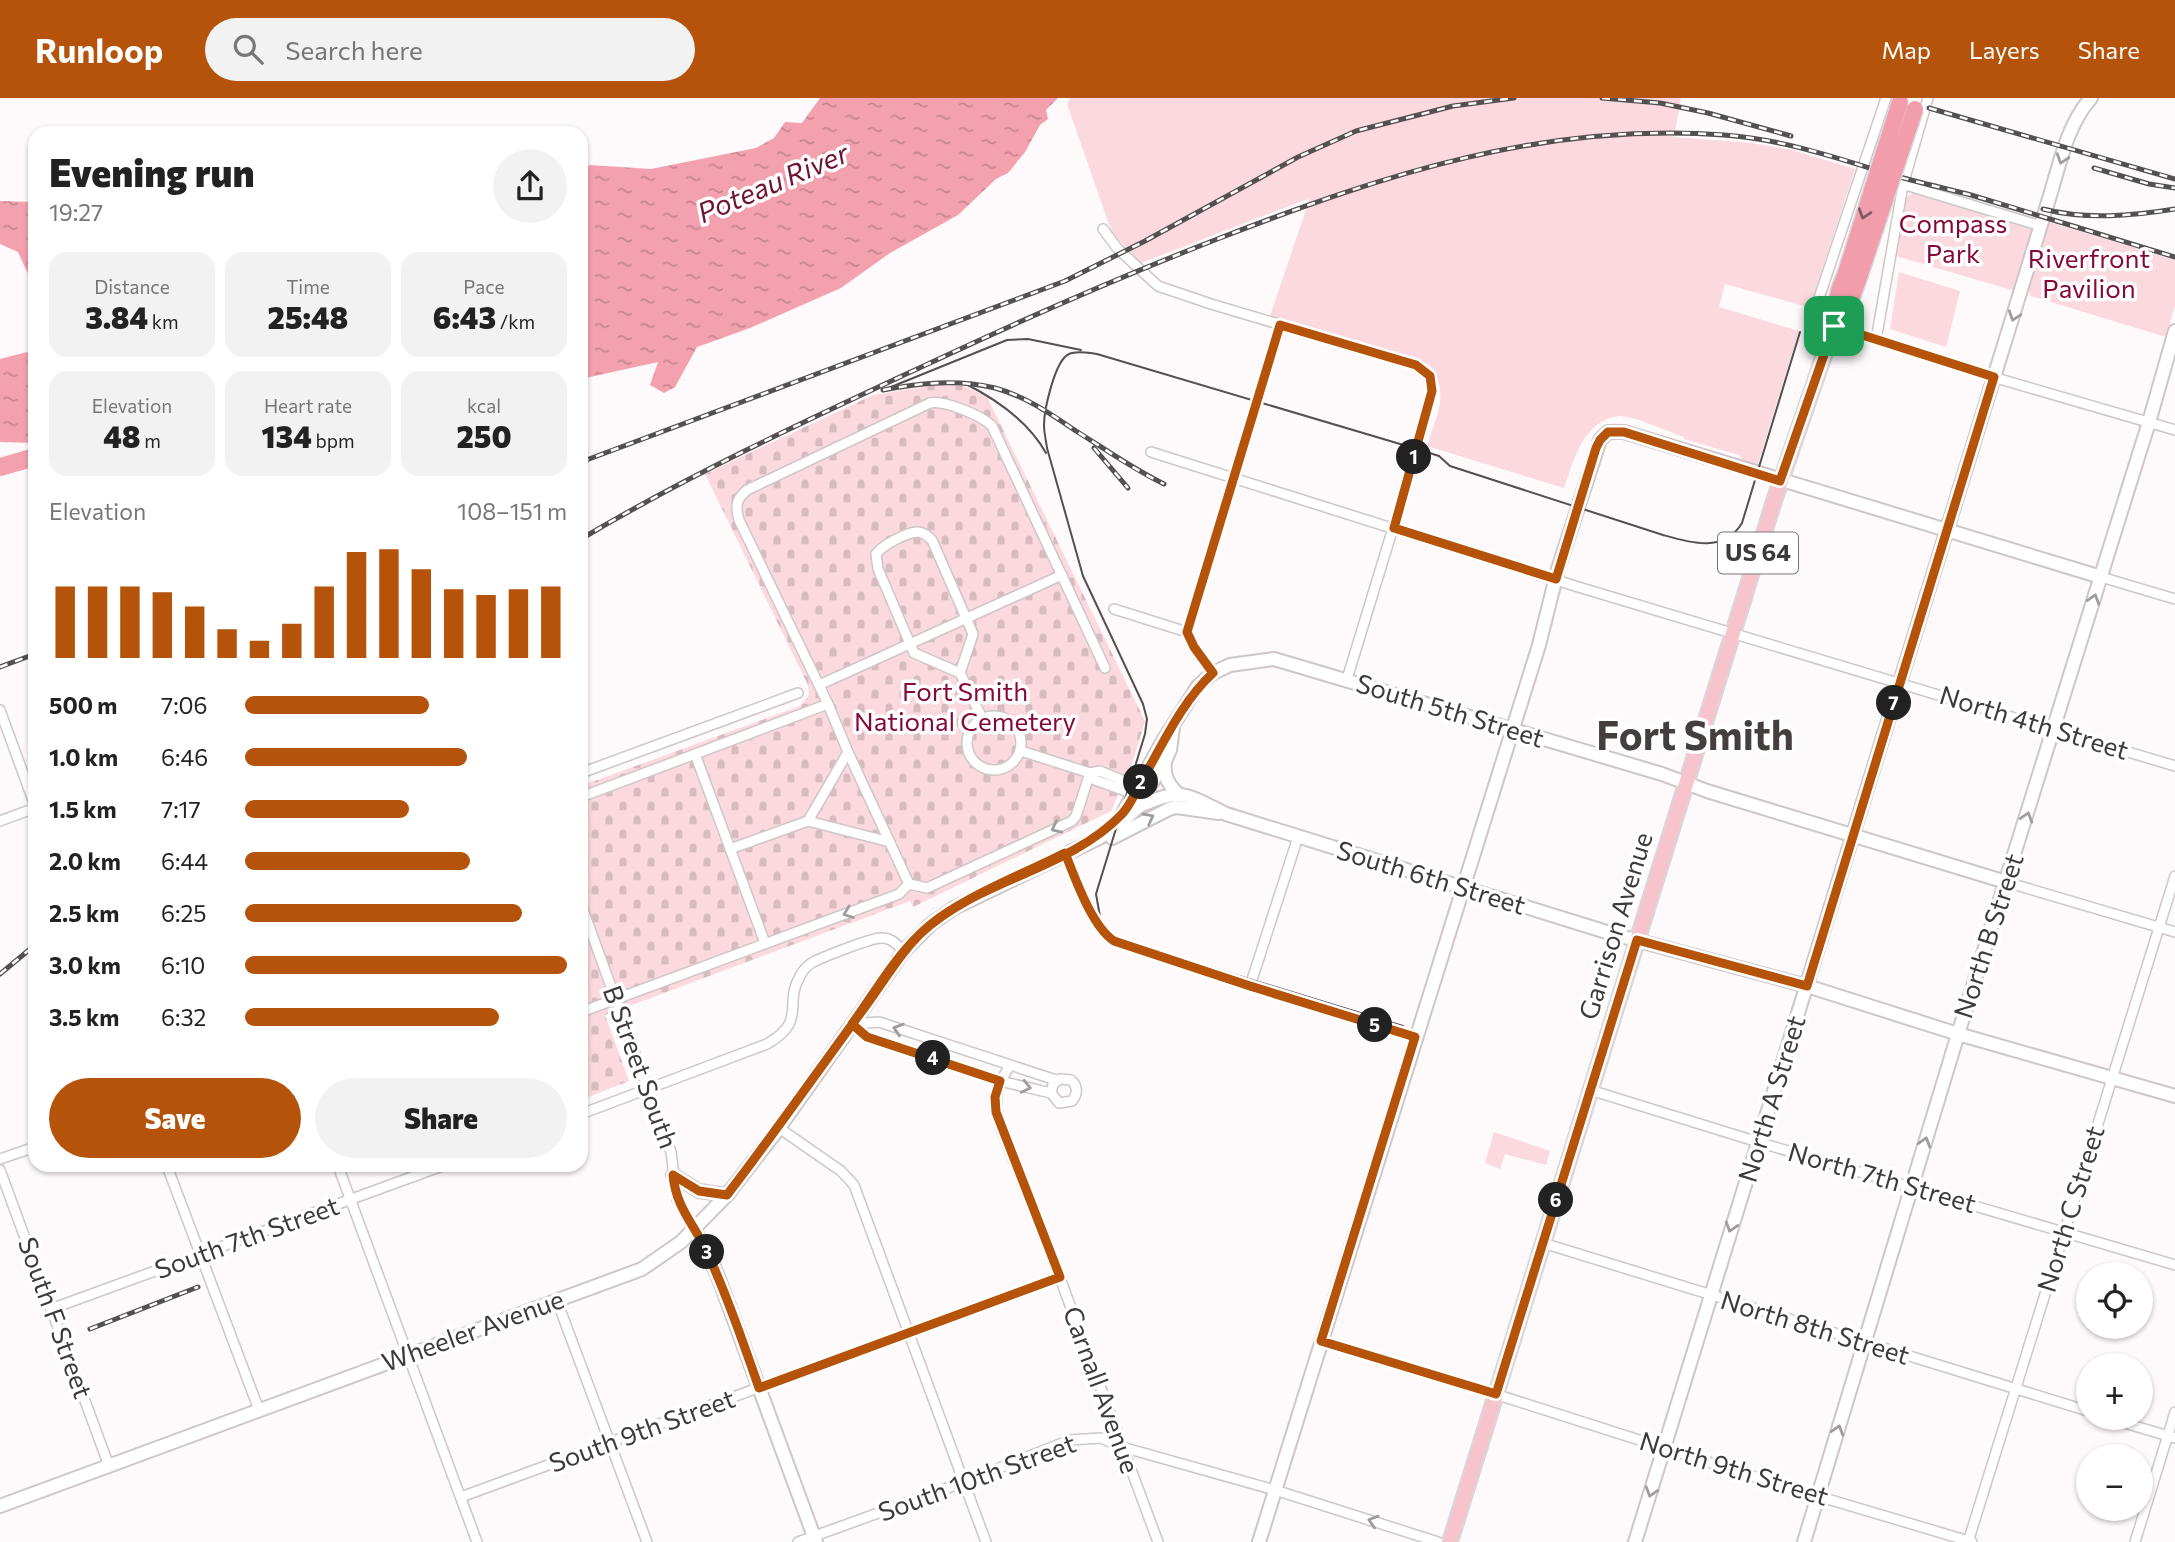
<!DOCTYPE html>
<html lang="en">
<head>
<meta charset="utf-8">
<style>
	body { margin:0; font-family:Commissioner,sans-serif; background:#f2f2f2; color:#222; height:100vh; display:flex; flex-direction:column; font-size:26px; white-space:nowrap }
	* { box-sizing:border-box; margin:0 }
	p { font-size:23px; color:#767676 }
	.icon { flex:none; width:38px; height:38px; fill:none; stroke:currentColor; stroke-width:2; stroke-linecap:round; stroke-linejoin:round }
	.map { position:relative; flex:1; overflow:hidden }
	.panel { position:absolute; left:28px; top:28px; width:560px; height:1046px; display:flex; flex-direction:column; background:#fff; border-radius:21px; box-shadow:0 2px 5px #0004 }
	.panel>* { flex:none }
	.controls { position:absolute; left:2076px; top:1164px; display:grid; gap:14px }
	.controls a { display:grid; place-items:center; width:77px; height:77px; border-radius:50%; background:#fff; box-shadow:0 2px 5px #0004; font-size:35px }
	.pin { position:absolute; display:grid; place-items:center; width:60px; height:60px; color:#fff; margin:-30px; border-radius:14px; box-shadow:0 4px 10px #0006 }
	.km { position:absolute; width:35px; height:35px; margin:-18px; border-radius:50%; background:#222; color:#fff; font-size:19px; line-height:35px; text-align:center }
	.round { display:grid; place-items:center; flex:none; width:74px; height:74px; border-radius:37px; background:#f2f2f2 }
	.headline { display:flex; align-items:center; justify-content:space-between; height:119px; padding:0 21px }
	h1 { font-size:38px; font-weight:800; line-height:52px }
	.metrics { display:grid; grid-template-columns:repeat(3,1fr); gap:10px; height:119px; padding:7px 21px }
	.metrics div { display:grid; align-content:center; border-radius:18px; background:#f2f2f2; text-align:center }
	.metrics b { font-size:30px; font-weight:800 }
	.metrics small { font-size:19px; font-weight:400 }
	.metrics p { font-size:19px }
	.chart { height:196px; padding:14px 21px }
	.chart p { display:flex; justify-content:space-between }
	.chart svg { width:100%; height:126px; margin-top:7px; stroke:#b45309; stroke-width:6 }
	.cta { display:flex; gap:14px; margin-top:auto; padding:14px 21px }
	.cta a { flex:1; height:80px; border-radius:42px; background:#b45309; color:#fff; font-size:28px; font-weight:800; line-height:80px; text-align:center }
	.cta a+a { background:#f2f2f2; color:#222 }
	ul { padding:0 21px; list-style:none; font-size:23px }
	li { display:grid; grid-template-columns:112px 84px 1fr; align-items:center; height:52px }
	li i { height:18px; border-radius:9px; background:#b45309 }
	header { display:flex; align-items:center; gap:42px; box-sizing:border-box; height:98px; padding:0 35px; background:#b45309; color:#fff }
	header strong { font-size:33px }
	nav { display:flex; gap:38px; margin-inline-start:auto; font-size:24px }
	.search { width:490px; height:63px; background:#f2f2f2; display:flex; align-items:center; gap:18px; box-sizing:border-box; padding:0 24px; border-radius:38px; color:#767676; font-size:26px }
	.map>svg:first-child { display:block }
</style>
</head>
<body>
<header>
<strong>Runloop</strong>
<div class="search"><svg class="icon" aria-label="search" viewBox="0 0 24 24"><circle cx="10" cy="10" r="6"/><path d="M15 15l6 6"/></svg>Search here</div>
<nav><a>Map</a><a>Layers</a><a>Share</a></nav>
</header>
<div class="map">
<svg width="2175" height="1444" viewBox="0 0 2175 1444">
	<defs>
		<pattern id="cemetery-stones" width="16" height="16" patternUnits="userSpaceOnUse" patternTransform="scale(1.75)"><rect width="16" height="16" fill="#fbd9de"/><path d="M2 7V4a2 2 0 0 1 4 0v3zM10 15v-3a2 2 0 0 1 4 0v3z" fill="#d8bbbf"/></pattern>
		<pattern id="water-ripples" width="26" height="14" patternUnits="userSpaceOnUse" patternTransform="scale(1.75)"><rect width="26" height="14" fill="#f4a1af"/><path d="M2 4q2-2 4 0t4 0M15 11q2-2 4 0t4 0" fill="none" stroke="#c78490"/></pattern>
	</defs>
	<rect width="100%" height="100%" fill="#fef9fa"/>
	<!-- cemetery -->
	<path fill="url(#cemetery-stones)" d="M937,287L964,288L987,299L1145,623L1132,666L1111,713L913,809L910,803L605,917L629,983L581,1002V688L800,608L809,597L808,587L705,376L873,297Z"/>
	<!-- park -->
	<g fill="#fbd9de">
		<path d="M1070,0H1681L1674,39L1751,45L1792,52L1855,71L1811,206L1804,208L1725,186L1719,209L1799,233L1758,366L1743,363L1739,357L1684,341V339C1670,334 1633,318 1621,318C1584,320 1574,361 1564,390L1427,348C1436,318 1451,295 1429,267L1270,218L1310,100L1141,165L1112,135L1067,6Z"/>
		<path d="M1913,95L2033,132L2015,193L1896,158L1905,100Z"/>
		<path d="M2049,124L2175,162V207L2166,239L2031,198L2028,192Z"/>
		<path d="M1899,174L1960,193L1946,249L1890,231Z"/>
		<path d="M1494,1034L1550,1053L1546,1067L1505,1056L1500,1071L1485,1065Z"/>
	</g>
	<!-- water -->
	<g fill="url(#water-ripples)">
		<path d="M820,0H1058L1046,12L1048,21L1040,27L1025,54L1008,75L996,81L958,117L890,155L841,190L750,230L697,249L675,289L664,295L650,287L658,264L581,281V73L590,67L651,71L756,50L774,40L785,24L802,25Z"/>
		<path d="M0,103L35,104V191L18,154L0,146Z"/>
		<path d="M35,252V345L0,344V261Z"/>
	</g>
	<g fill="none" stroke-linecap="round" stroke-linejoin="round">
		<!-- river -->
		<path stroke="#f4a1af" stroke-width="18" d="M0,369L35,359"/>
		<!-- street casing -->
		<g stroke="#cec6c7" stroke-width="12">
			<g id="street">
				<path d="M1886,0L1813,218L1820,223L1986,277L2175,332"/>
				<path d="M1899,85L2041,128"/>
				<path d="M1103,131L1117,150L1158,188L1211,206L1416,267L1430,278L1432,293L1417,351L1347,581"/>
				<path d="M1876,242L1903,87L1928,0"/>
				<path d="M1151,354L1575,488L2175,668"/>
				<path d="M2101,479L2175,501"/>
				<path d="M1114,511L1187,534"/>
				<path d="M960,575L973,536L932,442C927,438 924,434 917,434C905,435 883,447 876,456L878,471L914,555L960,575L982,620"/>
				<path d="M1213,575L1193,549L1187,534L1280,227"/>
				<path d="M819,587L1062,477"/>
				<path d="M0,612L35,708"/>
				<circle cx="994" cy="645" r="27"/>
				<path d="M1021,653L1090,675L1095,682L1134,696"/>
				<path d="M695,656L765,845"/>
				<path d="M581,675L798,595"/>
				<path d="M1090,675L1100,673L1138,689"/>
				<path d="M581,699L828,606"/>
				<path d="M0,723L35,710"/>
				<path d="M808,723L848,654"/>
				<path d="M730,751L808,723L890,744"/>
				<path d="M1065,755C1076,780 1092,828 1114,843L1250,888L1415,939"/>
				<path d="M2006,784L2175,834"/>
				<path d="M909,786L848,654L828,606L739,422C735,408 736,401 747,392L930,305C944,302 981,317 992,328L1105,570"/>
				<path d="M909,786L927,790L1072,723L1076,718L1090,675"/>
				<path d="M581,806L671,1054L677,1101L694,1132"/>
				<path d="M1250,888L1298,739"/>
				<path d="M581,914L899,796L909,786"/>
				<path d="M852,926L867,939L1000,983L1051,995L1059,1005L1072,1003C1078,996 1078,988 1071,982L1060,981L1053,986L1051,995"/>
				<path d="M852,926L879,924L1056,982"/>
				<path d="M1010,967C994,993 993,1004 1002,1033L1057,1172L1158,1444"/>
				<path d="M1590,992L1758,1044L2175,1167"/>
				<path d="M581,1016L767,946C808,922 783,907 800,878C803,872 809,866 815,863C826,858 871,840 881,840C891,839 897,847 904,853"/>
				<path d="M779,1030L841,1073L854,1087L986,1444"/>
				<path d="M0,1061L35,1049"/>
				<path d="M167,1068L259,1312"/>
				<path d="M338,1068L477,1444"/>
				<path d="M0,1072L109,1368"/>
				<path d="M1543,1145L2088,1313"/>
				<path d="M557,1203L647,1444"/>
				<path d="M51,1211L442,1068"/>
				<path d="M1321,1243L1473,1289L1774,1385L1972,1444"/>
				<path d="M2108,1320L2175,1340"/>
				<path d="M461,1399L1060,1179"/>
				<path d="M798,1444L964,1384L1070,1342L1101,1340L1122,1349L1275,1392L1438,1444"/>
				<path d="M1968,1444L2175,778"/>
				<path d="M2135,1444L2175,1314"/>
			</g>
		</g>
		<!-- secondary casing -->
		<g stroke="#cec6c7" stroke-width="16">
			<g id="secondary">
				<path d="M1165,663C1163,678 1168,686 1178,696"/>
				<path d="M1135,710C1180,690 1183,694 1226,716L1613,836L1807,888L1958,936L2175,998"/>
				<path d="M1123,715L1164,641L1198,588L1213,575L1230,567L1274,561L1662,676L1707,693L2006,784"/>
				<path d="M1112,740L1169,711L1176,709L1219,715"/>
				<path d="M673,1077L699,1093L727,1097"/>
				<path d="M694,1132L706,1151L719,1181L816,1444"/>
				<path d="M0,1408L642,1171L681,1144L727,1097L779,1030L904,853L931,826L954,810L1099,740L1117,728L1137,710L1165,663L1170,652L1173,629"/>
				<path d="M1259,1444L1539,547L1558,471L1600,342L1608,334H1624L2101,479"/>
				<path d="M1635,1444L2048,104C2059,70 2066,28 2091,0"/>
				<path d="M1804,1444L1958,936L2149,324L2175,233"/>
			</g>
		</g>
		<!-- primary casing -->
		<g stroke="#d8d8d8" stroke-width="18">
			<path id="primary" d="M1450,1444L1775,400L1834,228"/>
		</g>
		<!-- highway casing -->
		<g stroke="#d8d8d8" stroke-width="19">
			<g id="highway">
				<path d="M1835,219L1839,193L1846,175"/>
				<path d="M1834,228L1853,196L1859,179"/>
			</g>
		</g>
		<!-- street -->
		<use href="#street" stroke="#fff" stroke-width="9"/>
		<!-- secondary -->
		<use href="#secondary" stroke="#fff" stroke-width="12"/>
		<!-- primary -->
		<use href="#primary" stroke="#f7c4cd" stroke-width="14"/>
		<!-- highway -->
		<use href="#highway" stroke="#f29dac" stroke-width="16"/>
		<!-- tram -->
		<g stroke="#545051" stroke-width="2">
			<path d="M964,285C996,301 1028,323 1046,355"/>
			<path d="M886,291L1007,242L1028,241L1081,252"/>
			<path d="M1403,928L1125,843L1112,836L1101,824L1096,796L1145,636L1147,621L1143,606L1083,478L1047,350C1046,342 1044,335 1044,327C1044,312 1055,262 1069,256C1077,252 1089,255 1097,256L1417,351L1439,358L1450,368L1663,437C1691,445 1724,455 1742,425L1800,234"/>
		</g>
		<!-- rail casing -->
		<g stroke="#545051" stroke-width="5">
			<g id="rail">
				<path d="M1602,0L1660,5L1708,15L1791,38"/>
				<path d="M1929,10L2175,81"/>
				<path d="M2094,70L2149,86L2175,90"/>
				<path d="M2043,111C2086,122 2132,118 2175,111"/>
				<path d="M883,292C920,285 957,281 995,290C1025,298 1051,316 1076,333C1105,351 1133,371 1164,386"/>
				<path d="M1094,350L1128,390"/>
				<path d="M581,364L1065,183L1145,143L1298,59L1356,33L1453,8L1514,0"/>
				<path d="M581,441C694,374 812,320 930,265C1026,220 1122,178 1220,140C1385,76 1544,24 1724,37C1781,41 1834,59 1889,76C1916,84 1944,90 1971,97C2039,117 2107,139 2175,159"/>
				<path d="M0,569L35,556"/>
				<path d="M0,876L35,847"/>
				<path d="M90,1231L198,1189"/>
			</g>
		</g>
		<!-- rail -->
		<use href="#rail" stroke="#fff" stroke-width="2.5" stroke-dasharray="8" stroke-linecap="butt"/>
		<!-- highway-bridge casing -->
		<g stroke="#d8d8d8" stroke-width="19" stroke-linecap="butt">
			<g id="highway-bridge">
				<path d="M1846,175L1900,4"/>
				<path d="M1859,179L1915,11"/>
			</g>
		</g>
		<!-- highway-bridge -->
		<use href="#highway-bridge" stroke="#f29dac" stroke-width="16"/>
	</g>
	<!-- one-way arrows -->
	<defs><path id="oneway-chevron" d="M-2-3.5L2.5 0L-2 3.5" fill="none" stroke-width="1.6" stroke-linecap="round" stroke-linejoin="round" transform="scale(1.75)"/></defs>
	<g stroke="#9e9c9d">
		<use href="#oneway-chevron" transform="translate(2062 61) rotate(108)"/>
		<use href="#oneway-chevron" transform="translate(2014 218) rotate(108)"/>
		<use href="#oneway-chevron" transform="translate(2094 501) rotate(-73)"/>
		<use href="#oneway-chevron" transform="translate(2027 719) rotate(-73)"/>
		<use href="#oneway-chevron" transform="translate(1149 720) rotate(-28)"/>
		<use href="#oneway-chevron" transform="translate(1056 730) rotate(155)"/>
		<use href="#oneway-chevron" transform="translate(848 815) rotate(160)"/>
		<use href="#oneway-chevron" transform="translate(898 931) rotate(-162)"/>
		<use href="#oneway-chevron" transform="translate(1026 989) rotate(13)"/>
		<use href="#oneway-chevron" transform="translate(1925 1044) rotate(-73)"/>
		<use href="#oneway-chevron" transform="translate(1731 1129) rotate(107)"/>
		<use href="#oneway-chevron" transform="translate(1838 1332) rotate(-73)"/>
		<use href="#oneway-chevron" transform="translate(1651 1394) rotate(107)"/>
		<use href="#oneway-chevron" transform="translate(1373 1423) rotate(-163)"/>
	</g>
	<use stroke="#7d5d63" href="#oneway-chevron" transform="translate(1864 116) rotate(108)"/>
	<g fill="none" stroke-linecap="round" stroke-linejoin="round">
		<!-- route casing -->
		<g stroke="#fff" stroke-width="14">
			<path id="route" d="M1834,228L1780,383L1624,334H1608L1600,342L1596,350L1556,481L1394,430L1432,293L1430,278L1416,267L1280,227L1187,534L1194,549L1213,575C1182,603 1162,648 1141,684C1135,695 1130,708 1122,716C1072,769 986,781 930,827C902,850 884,884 862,913C817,974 774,1036 727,1097L699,1093L673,1077C676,1110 694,1126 707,1154C727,1198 743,1244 759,1290L1060,1179L996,1014L995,999L1000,983L867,939L852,926C874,896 893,862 920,836C956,801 1020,778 1065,755C1075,780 1092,829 1114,843L1250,888L1415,939L1321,1243L1496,1296L1637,842L1807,888L1994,279L1834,228"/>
		</g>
		<!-- route -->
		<use href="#route" stroke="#b45309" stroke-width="9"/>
	</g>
	<g text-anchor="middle" stroke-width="7" stroke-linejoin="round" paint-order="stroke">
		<!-- shield labels -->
		<rect fill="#fff" stroke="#787576" stroke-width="2" x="1718" y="434.5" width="80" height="41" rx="5"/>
		<g font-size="24" font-weight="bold" fill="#3e3a3b">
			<text x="1758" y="463">US 64</text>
		</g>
		<!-- park labels -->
		<g font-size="26" fill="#860837" stroke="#fff">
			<text x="1953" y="135">Compass<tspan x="1953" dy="30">Park</tspan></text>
			<text x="2089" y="170">Riverfront<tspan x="2089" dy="30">Pavilion</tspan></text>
			<text x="965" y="603">Fort Smith<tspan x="965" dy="30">National Cemetery</tspan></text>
		</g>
		<!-- street labels -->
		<g font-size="26" fill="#3e3a3b" stroke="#fff">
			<text transform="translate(1450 613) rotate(17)" y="9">South 5th Street</text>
			<text transform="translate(2034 625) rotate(17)" y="9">North 4th Street</text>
			<text transform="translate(1431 780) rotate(17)" y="9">South 6th Street</text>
			<text transform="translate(1616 828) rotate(-73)" y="9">Garrison Avenue</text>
			<text transform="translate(1989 838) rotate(-72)" y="9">North B Street</text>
			<text transform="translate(640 969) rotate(70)" y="9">B Street South</text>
			<text transform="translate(1772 1001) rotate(-73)" y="9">North A Street</text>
			<text transform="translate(1882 1080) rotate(16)" y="9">North 7th Street</text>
			<text transform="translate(2071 1111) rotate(-73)" y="9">North C Street</text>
			<text transform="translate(247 1140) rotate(-20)" y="9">South 7th Street</text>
			<text transform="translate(55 1220) rotate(70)" y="9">South F Street</text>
			<text transform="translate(1815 1230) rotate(17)" y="9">North 8th Street</text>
			<text transform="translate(473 1233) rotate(-20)" y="9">Wheeler Avenue</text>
			<text transform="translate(1101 1292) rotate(70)" y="9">Carnall Avenue</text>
			<text transform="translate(642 1333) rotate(-20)" y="9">South 9th Street</text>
			<text transform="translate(1734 1371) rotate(17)" y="9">North 9th Street</text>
			<text transform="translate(977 1380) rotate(-20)" y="9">South 10th Street</text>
		</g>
		<!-- water labels -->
		<g font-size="28" font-style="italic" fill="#6e1430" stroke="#fff">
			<text transform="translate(773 85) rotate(-23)" y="10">Poteau River</text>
		</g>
		<!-- town labels -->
		<g font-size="40" font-weight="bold" fill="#453e3f" stroke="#fff">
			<text x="1695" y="652">Fort Smith</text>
		</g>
	</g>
</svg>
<div class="controls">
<a><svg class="icon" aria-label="locate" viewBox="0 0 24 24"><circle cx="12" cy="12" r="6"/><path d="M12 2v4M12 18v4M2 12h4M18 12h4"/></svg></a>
<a>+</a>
<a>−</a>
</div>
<div class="pin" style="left:1834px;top:228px;background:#1e9e55"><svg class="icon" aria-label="arrive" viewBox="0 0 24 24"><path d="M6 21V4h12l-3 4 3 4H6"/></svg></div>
<b class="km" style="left:1414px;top:359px">1</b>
<b class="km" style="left:1141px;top:684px">2</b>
<b class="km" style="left:707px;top:1154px">3</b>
<b class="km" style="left:933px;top:960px">4</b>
<b class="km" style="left:1375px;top:927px">5</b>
<b class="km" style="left:1556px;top:1102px">6</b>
<b class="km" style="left:1894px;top:605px">7</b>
<section class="panel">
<div class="headline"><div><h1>Evening run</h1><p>19:27</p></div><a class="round"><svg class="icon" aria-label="share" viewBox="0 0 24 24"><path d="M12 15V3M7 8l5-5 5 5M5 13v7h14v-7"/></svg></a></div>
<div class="metrics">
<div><p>Distance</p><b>3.84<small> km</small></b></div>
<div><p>Time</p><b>25:48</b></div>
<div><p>Pace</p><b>6:43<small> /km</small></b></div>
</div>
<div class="metrics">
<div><p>Elevation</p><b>48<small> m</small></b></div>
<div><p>Heart rate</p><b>134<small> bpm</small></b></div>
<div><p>kcal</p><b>250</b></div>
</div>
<div class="chart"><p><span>Elevation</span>108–151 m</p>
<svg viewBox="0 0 160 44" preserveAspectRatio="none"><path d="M5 44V19M15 44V19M25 44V19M35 44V21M45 44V26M55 44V34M65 44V38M75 44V32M85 44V19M95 44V7M105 44V6M115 44V13M125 44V20M135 44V22M145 44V20M155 44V19"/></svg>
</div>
<ul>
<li><b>500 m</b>7:06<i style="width:57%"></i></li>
<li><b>1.0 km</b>6:46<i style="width:69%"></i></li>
<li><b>1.5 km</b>7:17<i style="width:51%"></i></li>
<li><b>2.0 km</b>6:44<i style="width:70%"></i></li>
<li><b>2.5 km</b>6:25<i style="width:86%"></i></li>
<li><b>3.0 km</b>6:10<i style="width:100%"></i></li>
<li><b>3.5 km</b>6:32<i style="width:79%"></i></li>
</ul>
<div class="cta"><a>Save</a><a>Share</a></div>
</section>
</div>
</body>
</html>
